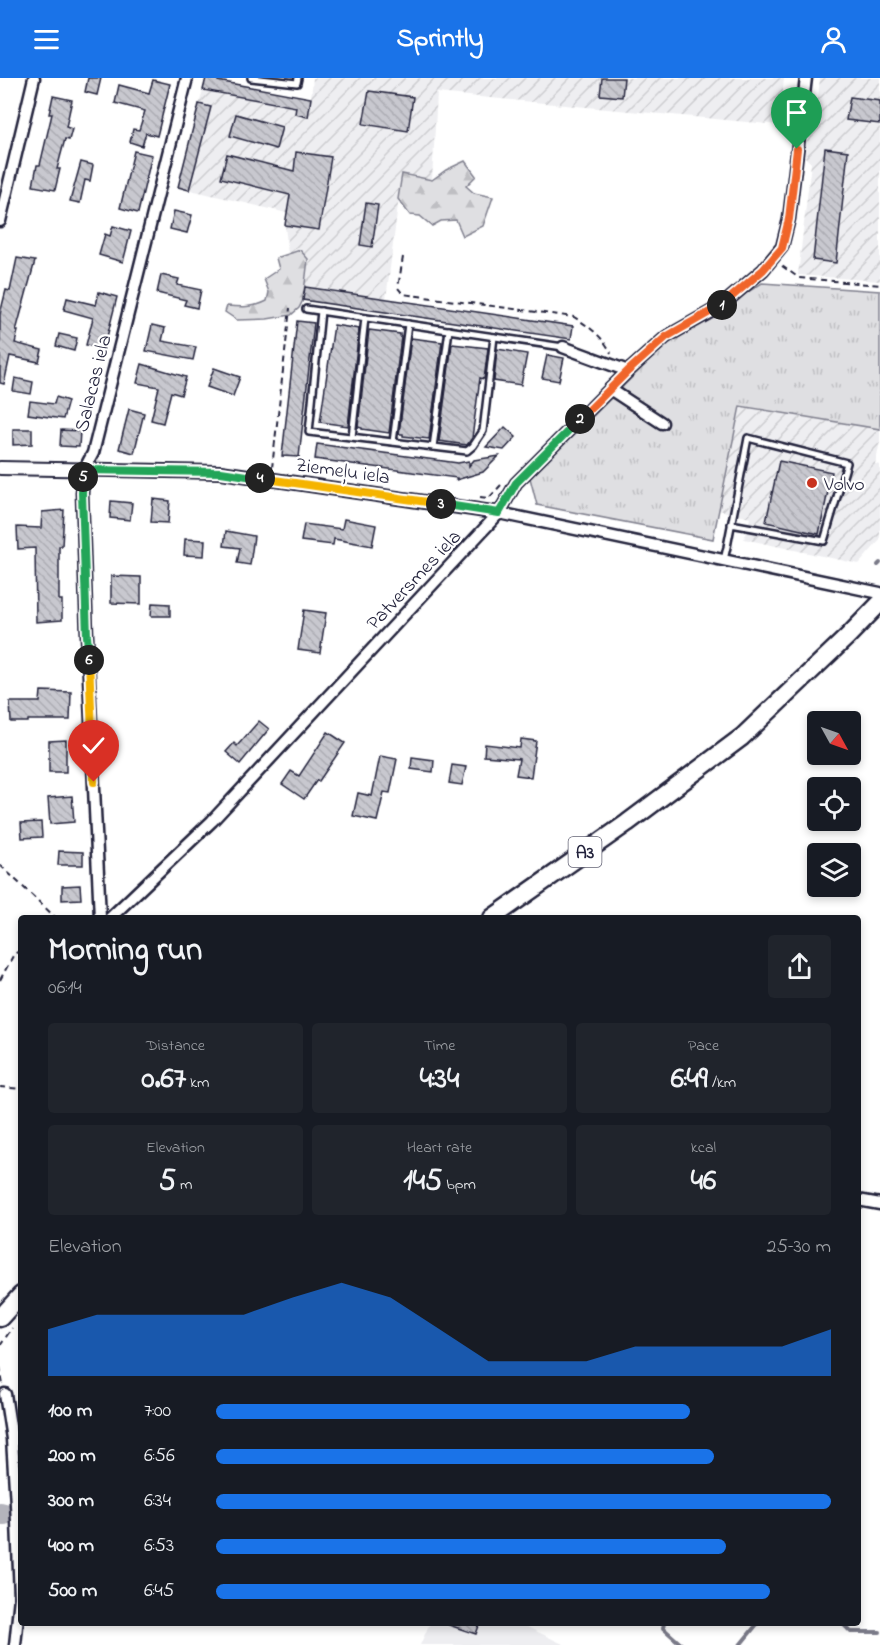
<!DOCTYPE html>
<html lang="en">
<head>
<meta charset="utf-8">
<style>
	body { margin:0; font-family:"Indie Flower",sans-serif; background:#20242c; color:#f1f3f6; height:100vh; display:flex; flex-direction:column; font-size:22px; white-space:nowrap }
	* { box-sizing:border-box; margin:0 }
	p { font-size:20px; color:#9ea1a6 }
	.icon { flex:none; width:33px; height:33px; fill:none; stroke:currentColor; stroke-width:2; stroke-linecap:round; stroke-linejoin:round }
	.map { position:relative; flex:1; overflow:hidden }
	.details { position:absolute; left:18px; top:837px; width:843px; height:711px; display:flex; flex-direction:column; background:#171b24; border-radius:6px; box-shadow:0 3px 9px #0003 }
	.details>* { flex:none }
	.needle { width:39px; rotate:130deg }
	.tools { position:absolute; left:807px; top:633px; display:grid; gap:12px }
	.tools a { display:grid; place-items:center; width:54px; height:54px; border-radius:6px; background:#171b24; box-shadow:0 3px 9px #0003; font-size:30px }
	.pin { position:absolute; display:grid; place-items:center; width:51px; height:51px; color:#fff; margin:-62px -26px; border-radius:50% 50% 50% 0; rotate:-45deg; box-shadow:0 0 6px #0007 }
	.pin .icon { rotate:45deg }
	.km { position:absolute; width:30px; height:30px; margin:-15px; border-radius:50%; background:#222; color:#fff; font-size:16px; line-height:30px; text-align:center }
	.round { display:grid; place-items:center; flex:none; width:63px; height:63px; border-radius:6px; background:#20242c }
	.summary { display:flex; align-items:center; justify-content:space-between; height:102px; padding:0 30px }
	h1 { font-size:33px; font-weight:700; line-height:45px }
	.stats { display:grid; grid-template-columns:repeat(3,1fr); gap:9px; height:102px; padding:6px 30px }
	.stats div { display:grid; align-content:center; border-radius:6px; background:#20242c; text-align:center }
	.stats b { font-size:30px; font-weight:700 }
	.stats small { font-size:16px; font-weight:400 }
	.stats p { font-size:16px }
	.chart { height:168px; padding:12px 30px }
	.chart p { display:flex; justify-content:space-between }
	.chart svg { width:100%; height:108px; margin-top:6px; fill:#1a73e8; opacity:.7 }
	ul { padding:0 30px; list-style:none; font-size:20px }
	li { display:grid; grid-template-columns:96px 72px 1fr; align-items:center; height:45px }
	li i { height:15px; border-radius:8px; background:#1a73e8 }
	header { display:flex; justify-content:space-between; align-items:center; height:78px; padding:0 30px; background:#1a73e8; color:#fff; font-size:27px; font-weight:700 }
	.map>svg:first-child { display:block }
</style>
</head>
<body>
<header><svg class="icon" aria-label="menu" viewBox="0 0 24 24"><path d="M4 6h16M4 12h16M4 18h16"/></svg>Sprintly<svg class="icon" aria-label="person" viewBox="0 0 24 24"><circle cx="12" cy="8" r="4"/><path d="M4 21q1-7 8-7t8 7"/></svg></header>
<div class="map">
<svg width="880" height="1567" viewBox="0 0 880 1567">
	<defs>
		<pattern id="industrial-furrows" width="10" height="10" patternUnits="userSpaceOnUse" patternTransform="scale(1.5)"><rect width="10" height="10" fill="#eeeef1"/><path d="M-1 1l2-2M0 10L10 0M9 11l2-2" fill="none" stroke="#ccccd0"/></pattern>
		<pattern id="grass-tufts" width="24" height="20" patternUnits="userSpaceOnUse" patternTransform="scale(1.5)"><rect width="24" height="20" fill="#dfdfe2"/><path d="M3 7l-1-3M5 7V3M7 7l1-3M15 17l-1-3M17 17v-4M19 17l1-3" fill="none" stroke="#bfbfc3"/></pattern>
		<pattern id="forest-firs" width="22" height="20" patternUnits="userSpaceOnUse" patternTransform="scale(1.5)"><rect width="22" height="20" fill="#dfdfe2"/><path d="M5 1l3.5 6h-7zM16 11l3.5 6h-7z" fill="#bfbfc3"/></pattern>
		<pattern id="building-back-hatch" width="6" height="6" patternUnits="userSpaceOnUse" patternTransform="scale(1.5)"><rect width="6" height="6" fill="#c8c8cf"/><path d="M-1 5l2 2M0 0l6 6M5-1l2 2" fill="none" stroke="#acacb3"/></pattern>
	</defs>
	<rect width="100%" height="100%" fill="#fff"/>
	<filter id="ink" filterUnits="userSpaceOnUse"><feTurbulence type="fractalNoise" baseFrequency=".0167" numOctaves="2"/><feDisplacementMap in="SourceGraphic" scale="12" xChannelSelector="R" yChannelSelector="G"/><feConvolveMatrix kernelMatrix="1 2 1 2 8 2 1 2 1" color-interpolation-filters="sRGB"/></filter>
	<g filter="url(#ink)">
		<!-- built -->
		<path fill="#eeeef1" d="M430,1545H519L565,1567H420Z"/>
		<!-- industrial -->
		<g fill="url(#industrial-furrows)">
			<path d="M206,0H215L237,6L311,20L313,0H784L780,47L437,15L432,102L402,96L386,221L305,209L308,181L288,177L285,147L287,135L178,109Z"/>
			<path d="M820,0H880V203L798,197L811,85L805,79L808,53L815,50Z"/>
			<path d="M740,328L880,351V364L875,386L880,387V462L859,486L744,461L750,440L719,432Z"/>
		</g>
		<!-- grass -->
		<path fill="url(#grass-tufts)" stroke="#80808e" stroke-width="1.5" d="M762,205L880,213V351L740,328L713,461L537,427L530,400L665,267Z"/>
		<!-- forest -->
		<g fill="url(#forest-firs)" stroke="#80808e" stroke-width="1.5">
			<path d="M465,83L476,98L466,108L474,115L493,119L483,148L463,158L456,142L441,143L432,148L420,138L410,137L398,121L402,96L432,102L446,92Z"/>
			<path d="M300,172L308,181L303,222L299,230L291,237L267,241L237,242L225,234L227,228C240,229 254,230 267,223L269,214L264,201L279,191L276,180Z"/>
		</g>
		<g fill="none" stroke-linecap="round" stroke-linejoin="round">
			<!-- stream -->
			<g stroke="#7a7a88" stroke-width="4">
				<path d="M878,487L880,485"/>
				<path d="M664,1545L663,1550L682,1567"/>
				<path d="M842,1545L851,1554H880"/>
				<path d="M740,1567L758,1545"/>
			</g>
			<!-- river -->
			<path stroke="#b4b4bc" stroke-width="22" d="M0,1435L4,1436"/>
		</g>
		<!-- building -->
		<g fill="url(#building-back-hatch)" stroke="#22223b" stroke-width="1.5">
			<path d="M88,0H101L97,17L85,14Z"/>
			<path d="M206,0H218V3L311,20L308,39L295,36L296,29L203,12Z"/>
			<path d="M602,0H624L622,19L600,17Z"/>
			<path d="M153,2L170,6L157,58L146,55L142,68L130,64L133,51L139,52L145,33L115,25L119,7L149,15Z"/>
			<path d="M369,13L413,19L408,53L363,46Z"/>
			<path d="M53,18L72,22L66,49L72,51L69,62L65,61L57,91H60L55,112L33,108L37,87H40L52,36H49Z"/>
			<path d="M850,19L880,23V46L846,42Z"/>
			<path d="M199,26L211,29L189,112L178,109Z"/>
			<path d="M236,36L282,49L276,71L230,58Z"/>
			<path d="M825,70L848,73L836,185L813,182Z"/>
			<path d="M134,73L152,77L138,135L120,130Z"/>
			<path d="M296,74L331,79L319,152L285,147L290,117L221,100L227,76L294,93Z"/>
			<path d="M81,84L93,87L90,103L85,102L80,125L70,123Z"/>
			<path d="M366,125L378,127L372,169L360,167Z"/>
			<path d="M174,133L192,137L187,155L170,151Z"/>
			<path d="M113,148L131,153L123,184L99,177L105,156L110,158Z"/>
			<path d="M17,180L35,183L16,253H18L15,265L42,272L39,284L10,278L4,306L0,305V236L6,212L10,213Z"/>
			<path d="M161,197L179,201L177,207L201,212L197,230L184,227L186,222L157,215Z"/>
			<path d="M305,209L573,248L571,261L303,222Z"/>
			<path d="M99,214L117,219L104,271L86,267L93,240L64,232L67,220L96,227Z"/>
			<path d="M297,243L314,245L299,379L282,378Z"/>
			<path d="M152,247L165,250L162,263L196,269L193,282L146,273Z"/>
			<path d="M334,247L359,251L348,348L320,344Z"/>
			<path d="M369,252L400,256V258L401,259L389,355L362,351V350L358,349Z"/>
			<path d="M59,256L77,260L74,273L56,268Z"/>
			<path d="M411,260L442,264L429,361L403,358V356H399Z"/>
			<path d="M452,266L488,270L484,301L480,300L472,360L467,367L439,363Z"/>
			<path d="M497,271L527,276L521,307L494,303Z"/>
			<path d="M547,277L564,280L559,303L542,300Z"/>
			<path d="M142,286L186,299L181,317L171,314L163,345L151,342L159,309L137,305Z"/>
			<path d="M214,290L240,299L233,318L207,309Z"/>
			<path d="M15,300L33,304L31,316L13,313Z"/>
			<path d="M56,319L68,323L63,341L28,336L30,323L54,326Z"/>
			<path d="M129,331L144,335L134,375L119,371Z"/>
			<path d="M505,349L516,359L504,372L486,369Z"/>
			<path d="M13,351H32V366L13,367Z"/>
			<path d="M61,352L80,353L79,369L60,368Z"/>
			<path d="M317,366L458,385L469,383V388L474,382L499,378L483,394L456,402L457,400L315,381Z"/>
			<path d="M779,383L832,394L819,456L766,444Z"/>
			<path d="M153,421L170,423L168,445L151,444Z"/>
			<path d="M111,423L132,425L130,442L110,440Z"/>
			<path d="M64,432L62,468H59V522H62V542L36,544L35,470L18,471L17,449L41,450L42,434Z"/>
			<path d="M344,441L376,447L372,468L334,461L333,467L301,463L304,446L342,451Z"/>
			<path d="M226,453L254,458L250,487L237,485L240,470L224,468Z"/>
			<path d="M185,461L205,462L204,478L184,477Z"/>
			<path d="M111,498L141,499V526L111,525Z"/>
			<path d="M152,525L170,526V538H151Z"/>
			<path d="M304,532L326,535L320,575L298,572Z"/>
			<path d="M41,613L71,614L70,642H28V644H11L10,624H40Z"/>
			<path d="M259,643L269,651L240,686L226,674L234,665L237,668Z"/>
			<path d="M328,654L345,665L319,703L317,702L304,721L282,706L291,693L299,698Z"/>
			<path d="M521,661L536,663L531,699L516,697L519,681L484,678L485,666L520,670Z"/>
			<path d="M66,662V694H49V663Z"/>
			<path d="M380,678L397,681L390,715L384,714L377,743L353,738L358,715L372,718Z"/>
			<path d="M412,679L434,682L433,694L411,691Z"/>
			<path d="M452,687L466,689L462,707L449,705Z"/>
			<path d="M72,718L74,744L50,746L48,720Z"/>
			<path d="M41,744L42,759L22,760L21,745Z"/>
			<path d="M59,773L83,774V787H58Z"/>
			<path d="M80,807L81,821L62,822V808Z"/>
			<path d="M450,1545H480L476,1556L449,1547Z"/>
		</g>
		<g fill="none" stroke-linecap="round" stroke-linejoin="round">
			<!-- service casing -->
			<g stroke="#22223b" stroke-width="10">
				<g id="service">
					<path d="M251,0L297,5L298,0"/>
					<path d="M306,231L563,269"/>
					<path d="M321,233L309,354L467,373L473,368L483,353L494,259"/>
					<path d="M352,359L365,240"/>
					<path d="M393,364L408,246"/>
					<path d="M433,369L449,252"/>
					<path d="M724,482L727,469L748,360L847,385L824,463L731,446"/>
				</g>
			</g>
			<!-- minor casing -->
			<g stroke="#22223b" stroke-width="15">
				<g id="minor">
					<path d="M0,143L34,0"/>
					<path d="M563,269L628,293"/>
					<path d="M610,311L662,345"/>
					<path d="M499,435L880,515"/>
					<path d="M100,840L87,558L82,415L84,392L93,375L187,0"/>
					<path d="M110,840L212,743L499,435L516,405L628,293L666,259L721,228L763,192L782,169L789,141L806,0"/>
					<path d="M858,1122L880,1126"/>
					<path d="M5,1316L12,1361L17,1443L20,1519L15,1567"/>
				</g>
			</g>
			<!-- tertiary casing -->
			<g stroke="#22223b" stroke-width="16">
				<path id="tertiary" d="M0,390L221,394L499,435"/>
			</g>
			<!-- trunk casing -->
			<g stroke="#22223b" stroke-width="21">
				<g id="trunk">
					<path d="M492,840L627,745L742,659L848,558L880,525"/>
					<path d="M0,1240L21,1217"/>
				</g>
			</g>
			<!-- path -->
			<g stroke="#22223b" stroke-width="2" stroke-dasharray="6 4.5" stroke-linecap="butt">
				<path d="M403,179L398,210L403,216L574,239C590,249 603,259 611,275"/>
				<path d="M782,188L799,200L880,207"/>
				<path d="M272,390L290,230"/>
				<path d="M480,419L489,420L501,407"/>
				<path d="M0,787L56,840"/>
				<path d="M0,902L14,876L21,872"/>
				<path d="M0,1009L21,1011"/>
				<path d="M0,1268L12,1250"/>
				<path d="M0,1289L3,1307"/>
			</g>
			<!-- service -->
			<use href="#service" stroke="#fff" stroke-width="5"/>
			<!-- minor -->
			<use href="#minor" stroke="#fff" stroke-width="10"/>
			<!-- tertiary -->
			<use href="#tertiary" stroke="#fff" stroke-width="12"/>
			<!-- trunk -->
			<use href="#trunk" stroke="#fff" stroke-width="16"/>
		</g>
	</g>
	<g fill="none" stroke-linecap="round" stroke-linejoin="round" filter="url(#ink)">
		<!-- split-1 casing -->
		<g stroke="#fff" stroke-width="12">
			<path id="split-1" d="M722,227L763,192L782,170L789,141L797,71"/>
		</g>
		<!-- split-2 casing -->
		<g stroke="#fff" stroke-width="12">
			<path id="split-2" d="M580,341L628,293L666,259L722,227"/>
		</g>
		<!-- split-3 casing -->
		<g stroke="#fff" stroke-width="12">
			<path id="split-3" d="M441,426L499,435L516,405L580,341"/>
		</g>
		<!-- split-4 casing -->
		<g stroke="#fff" stroke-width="12">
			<path id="split-4" d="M260,400L441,426"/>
		</g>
		<!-- split-5 casing -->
		<g stroke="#fff" stroke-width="12">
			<path id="split-5" d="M83,399L84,392L221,394L260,400"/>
		</g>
		<!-- split-6 casing -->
		<g stroke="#fff" stroke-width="12">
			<path id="split-6" d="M83,399L82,415L87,558L89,582"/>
		</g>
		<!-- split-7 casing -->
		<g stroke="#fff" stroke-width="12">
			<path id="split-7" d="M89,582L94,704"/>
		</g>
		<!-- split-1 -->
		<use href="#split-1" stroke="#f0652b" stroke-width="8"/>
		<!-- split-2 -->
		<use href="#split-2" stroke="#f0652b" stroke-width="8"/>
		<!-- split-3 -->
		<use href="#split-3" stroke="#22a559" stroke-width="8"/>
		<!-- split-4 -->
		<use href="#split-4" stroke="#f5b400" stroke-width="8"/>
		<!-- split-5 -->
		<use href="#split-5" stroke="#22a559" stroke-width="8"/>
		<!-- split-6 -->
		<use href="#split-6" stroke="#22a559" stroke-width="8"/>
		<!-- split-7 -->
		<use href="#split-7" stroke="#f5b400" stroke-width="8"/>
	</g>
	<!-- markers -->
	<circle fill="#c8321e" stroke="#fff" stroke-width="2" cx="812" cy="405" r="6"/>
	<g text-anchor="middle" stroke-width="4.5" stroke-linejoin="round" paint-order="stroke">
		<!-- shield labels -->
		<rect fill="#fff" stroke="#646476" stroke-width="1.5" x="568.5" y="759" width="33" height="30" rx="4.5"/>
		<g font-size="18" font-weight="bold" fill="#22223b">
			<text x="585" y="780">A3</text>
		</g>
		<!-- street labels -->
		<g font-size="20" fill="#22223b" stroke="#fff">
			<text transform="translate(92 305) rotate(-76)" y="7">Salacas iela</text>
			<text transform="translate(343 392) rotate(8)" y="7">Ziemeļu iela</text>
			<text transform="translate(413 501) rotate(-47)" y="7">Patversmes iela</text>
		</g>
		<!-- poi labels -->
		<g font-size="20" fill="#22223b" stroke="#fff" text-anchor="start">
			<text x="824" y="412">Volvo</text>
		</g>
	</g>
</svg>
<div class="tools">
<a><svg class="needle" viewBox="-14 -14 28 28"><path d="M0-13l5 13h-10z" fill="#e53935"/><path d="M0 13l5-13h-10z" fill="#9ea1a6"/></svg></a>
<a><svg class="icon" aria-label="locate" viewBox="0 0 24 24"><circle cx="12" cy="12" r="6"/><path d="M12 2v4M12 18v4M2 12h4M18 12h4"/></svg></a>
<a><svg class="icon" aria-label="layers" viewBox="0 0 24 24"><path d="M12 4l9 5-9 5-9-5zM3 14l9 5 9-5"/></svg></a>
</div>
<div class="pin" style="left:797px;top:71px;background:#1e9e55"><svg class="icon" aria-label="arrive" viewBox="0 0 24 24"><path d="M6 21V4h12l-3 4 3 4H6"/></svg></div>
<div class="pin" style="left:94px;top:704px;background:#d93025"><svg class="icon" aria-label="check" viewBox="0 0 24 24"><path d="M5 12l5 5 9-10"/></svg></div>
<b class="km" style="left:722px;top:227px">1</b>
<b class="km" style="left:580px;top:341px">2</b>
<b class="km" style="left:441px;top:426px">3</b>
<b class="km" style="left:260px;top:400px">4</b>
<b class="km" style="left:83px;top:399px">5</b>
<b class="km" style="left:89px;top:582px">6</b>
<section class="details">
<div class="summary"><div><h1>Morning run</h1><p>06:14</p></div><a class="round"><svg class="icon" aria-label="share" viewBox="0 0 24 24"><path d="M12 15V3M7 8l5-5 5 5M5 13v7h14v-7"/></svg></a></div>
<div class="stats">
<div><p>Distance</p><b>0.67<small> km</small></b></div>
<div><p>Time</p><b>4:34</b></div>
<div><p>Pace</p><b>6:49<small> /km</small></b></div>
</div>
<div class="stats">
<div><p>Elevation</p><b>5<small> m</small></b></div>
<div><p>Heart rate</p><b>145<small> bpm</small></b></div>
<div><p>kcal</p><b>46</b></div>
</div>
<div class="chart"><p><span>Elevation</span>25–30 m</p>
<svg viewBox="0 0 160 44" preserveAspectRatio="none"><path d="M0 44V25L10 19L20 19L30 19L40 19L50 12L60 6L70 12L80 25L90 38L100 38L110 38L120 32L130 32L140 32L150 32L160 25V44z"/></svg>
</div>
<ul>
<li><b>100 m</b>7:00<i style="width:77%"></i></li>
<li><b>200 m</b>6:56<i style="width:81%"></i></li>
<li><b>300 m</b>6:34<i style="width:100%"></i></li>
<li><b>400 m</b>6:53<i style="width:83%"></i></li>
<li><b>500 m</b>6:45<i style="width:90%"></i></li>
</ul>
</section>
</div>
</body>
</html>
